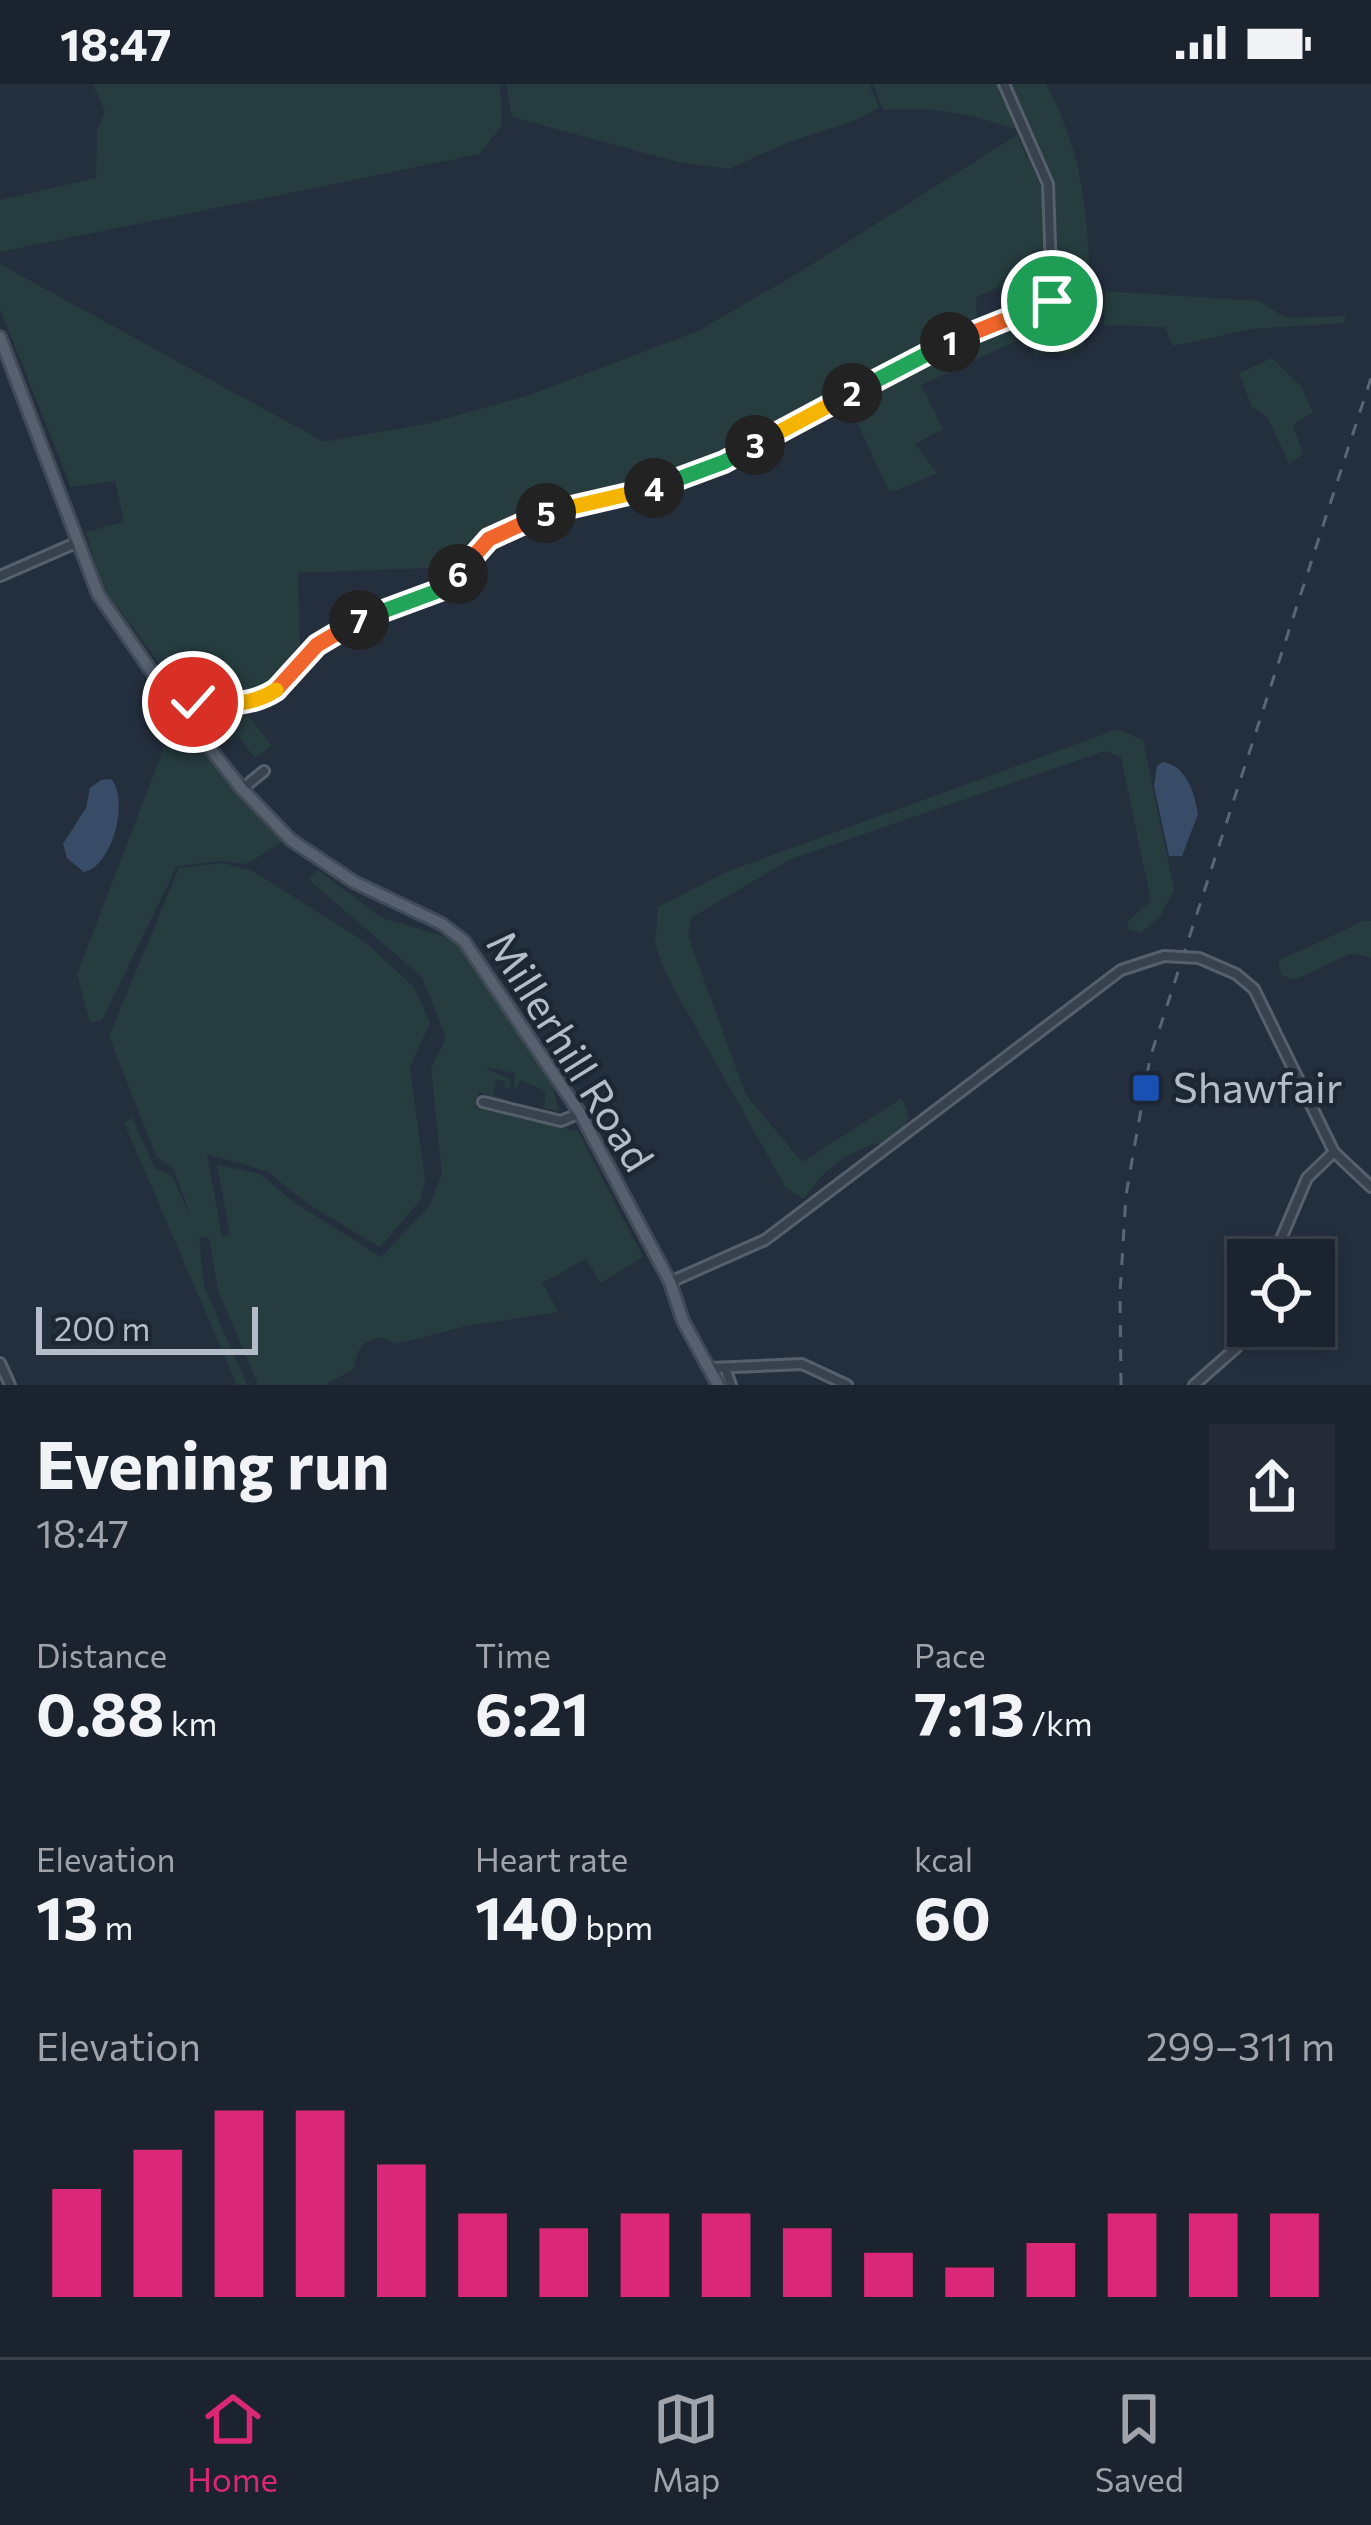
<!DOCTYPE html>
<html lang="en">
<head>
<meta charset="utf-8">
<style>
	body { margin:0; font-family:Commissioner,sans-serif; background:#242b36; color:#f1f3f6; height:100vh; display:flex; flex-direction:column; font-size:45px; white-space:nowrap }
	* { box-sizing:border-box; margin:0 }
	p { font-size:39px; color:#a0a4aa }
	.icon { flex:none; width:66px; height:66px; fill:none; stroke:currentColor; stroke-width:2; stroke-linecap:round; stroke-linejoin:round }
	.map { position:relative; height:1301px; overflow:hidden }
	.panel { display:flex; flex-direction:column; background:#1b232e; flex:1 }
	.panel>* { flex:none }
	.tools { position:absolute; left:1227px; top:1155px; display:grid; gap:24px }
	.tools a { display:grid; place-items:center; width:108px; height:108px; border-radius:0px; background:#1b232e; box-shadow:0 6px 18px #0003,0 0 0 3px #39404a; font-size:60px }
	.scale { position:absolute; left:36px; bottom:30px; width:222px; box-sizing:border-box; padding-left:12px; border:6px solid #b4bcc9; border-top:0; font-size:33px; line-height:42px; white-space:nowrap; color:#b4bcc9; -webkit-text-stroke:9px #1d2633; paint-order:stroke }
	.pin { position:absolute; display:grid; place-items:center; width:102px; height:102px; color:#fff; margin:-51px; border:6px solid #fff; border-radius:50%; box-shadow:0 3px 12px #0007 }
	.km { position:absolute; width:60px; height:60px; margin:-30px; border-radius:50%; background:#222; color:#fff; font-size:33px; line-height:60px; text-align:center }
	.round { display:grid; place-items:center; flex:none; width:126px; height:126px; border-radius:0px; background:#242b36 }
	.head { display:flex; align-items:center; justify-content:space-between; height:204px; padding:0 36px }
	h1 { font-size:66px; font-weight:700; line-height:90px }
	.figures { display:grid; grid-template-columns:repeat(3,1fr); gap:18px; height:204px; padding:12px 36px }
	.figures div { display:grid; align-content:center }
	.figures b { font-size:60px; font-weight:700 }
	.figures small { font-size:33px; font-weight:400 }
	.figures p { font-size:33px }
	.chart { height:336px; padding:24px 36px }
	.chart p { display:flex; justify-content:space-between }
	.chart svg { width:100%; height:216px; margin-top:12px; stroke:#db2777; stroke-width:6 }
	.status { display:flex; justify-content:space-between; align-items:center; height:84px; padding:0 60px; background:#1b232e; direction:ltr }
	.status svg { height:33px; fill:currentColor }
	.tab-bar { display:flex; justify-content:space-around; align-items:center; height:168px; border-top:3px solid #39404a; background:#1b232e; font-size:33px; color:#a0a4aa }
	.tab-bar a { display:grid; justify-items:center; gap:6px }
	.tab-bar .current { color:#db2777 }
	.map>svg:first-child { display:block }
</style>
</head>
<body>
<div class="status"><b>18:47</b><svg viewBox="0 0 49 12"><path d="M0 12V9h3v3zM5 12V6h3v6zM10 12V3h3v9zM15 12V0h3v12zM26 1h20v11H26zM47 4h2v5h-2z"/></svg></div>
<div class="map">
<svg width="1371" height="1301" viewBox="0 0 1371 1301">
	<rect width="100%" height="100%" fill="#242f3e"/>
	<!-- green -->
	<g fill="#263c3f">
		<path d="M93,0H500L502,41L480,70L0,168V116L96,94L97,46L105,27Z"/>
		<path d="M506,0H869L879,23L859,35L786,59L729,85L678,78L512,33Z"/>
		<path d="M873,0H999L1020,47C976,31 930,21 883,26Z"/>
		<path d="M1010,0H1046C1085,73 1087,132 1091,212L1079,224L1060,216L1055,114L1047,81Z"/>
		<path d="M1017,51L1042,105L1045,183L976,213L977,241L662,395L571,412L482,448L454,483L298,489L300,566L264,606L234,612L178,604L102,503L86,448L124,438L115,397L71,403L0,225V180L324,358L430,339L530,311L698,247L798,189Z"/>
		<path d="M1105,207L1259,217L1286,234L1346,232L1343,239L1252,245L1173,262L1165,243L1104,241Z"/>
		<path d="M1048,227L1083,248V263L1064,272L1052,267L1036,273L1032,266L1042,254L1036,231Z"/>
		<path d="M1035,233L1036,248L921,301L943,345L915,360L937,389L895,407L888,405L847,317L957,261Z"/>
		<path d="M1272,274L1300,301L1313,328L1293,341L1303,370L1289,380L1268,334L1252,323L1239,289Z"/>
		<path d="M166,618L282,758L247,780L223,777L177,782L102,936L90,939L77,890L167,656L151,628Z"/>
		<path d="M197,623L242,624L272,662L255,674L238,652L230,658L216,639L206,646L194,630Z"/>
		<path d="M1118,645L1143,656L1174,806L1161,831L1141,849L1127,845L1129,836L1151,817L1121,673L1105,667L791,775L691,834L688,852L746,1011L802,1078L902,1014L909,1035L895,1056C854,1062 828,1080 804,1115L786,1104L668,894L655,861L658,823L726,788Z"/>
		<path d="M222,779L253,787L365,858L415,904L430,939L410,983L425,1097L419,1118L380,1163L313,1123L266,1087L207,1070L222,1153L230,1150L217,1081L259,1089L295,1119L381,1173L429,1123L442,1089L431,984L446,954L422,893L308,795L318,786L382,834L456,856L552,1000L559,1027L544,1024L546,1012L543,1006L520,996L517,1004H514L515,989L484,983L511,996L510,1004L504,1003L505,997L496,996L493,1011L505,1015L504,1020L491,1017L479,1006L476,1024L578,1047L643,1173L601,1199L586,1175L542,1199L559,1228L466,1242L397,1260L380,1253C361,1259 357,1264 354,1285L325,1301H258L218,1206L209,1154L199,1153L204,1202L247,1301H237L124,1039L132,1033L155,1085L172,1092L192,1136L174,1086L156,1072L109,952L179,784Z"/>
		<path d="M1364,837H1371V874L1352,869L1294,896L1281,891L1278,877Z"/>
	</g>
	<!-- water -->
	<g fill="#394c67">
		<path d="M1163,678C1187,682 1194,709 1198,730L1182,772H1169L1154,702L1157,682Z"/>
		<path d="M111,695C130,716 112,783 84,788L67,774L63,760L86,724L90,704L101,696Z"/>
	</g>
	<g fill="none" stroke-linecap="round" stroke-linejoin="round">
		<!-- street casing -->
		<g stroke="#565f6c" stroke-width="14">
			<g id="street">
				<path d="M0,492L78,458"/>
				<path d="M178,624C198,609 239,626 266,612C288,601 299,576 317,561C354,530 404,531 442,505C468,488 479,459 508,444C574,411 649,410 717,381C781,354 840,313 902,282C950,256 1001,237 1052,217L1048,100L1004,0"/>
				<path d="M242,705L264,687"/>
				<path d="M1199,874L1236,890L1254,905L1334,1068L1371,1103"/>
				<path d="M483,1018L561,1037L580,1029"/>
				<path d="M1272,1176L1307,1094L1334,1068"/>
				<path d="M670,1198L765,1156L1121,886L1164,872"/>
				<path d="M0,1279L10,1301"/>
				<path d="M710,1284L802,1280L847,1301"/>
				<path d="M725,1284L731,1301"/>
				<path d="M1194,1301L1236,1264L1248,1235"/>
			</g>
		</g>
		<!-- primary casing -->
		<g stroke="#414a57" stroke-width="16">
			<path id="primary" d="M0,253L98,510L167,610L242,705L291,756L354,798L442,840L464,857L580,1029L670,1198L683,1237L718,1301"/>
		</g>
		<!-- street -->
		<use href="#street" stroke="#38414e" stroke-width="8"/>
		<!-- primary -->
		<use href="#primary" stroke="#56606e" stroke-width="10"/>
		<!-- rail -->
		<path stroke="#5a6575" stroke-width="3" stroke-dasharray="12 12" stroke-linecap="butt" d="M1121,1301L1120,1210L1126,1111L1150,974L1371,294"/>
		<!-- street-bridge casing -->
		<g stroke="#565f6c" stroke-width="14" stroke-linecap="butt">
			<path id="street-bridge" d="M1164,872L1199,874"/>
		</g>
		<!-- street-bridge -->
		<use href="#street-bridge" stroke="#38414e" stroke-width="8"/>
	</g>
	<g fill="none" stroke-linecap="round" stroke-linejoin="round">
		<!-- split-1 casing -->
		<g stroke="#fff" stroke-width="24">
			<path id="split-1" d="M950,258L1052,217"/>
		</g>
		<!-- split-2 casing -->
		<g stroke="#fff" stroke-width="24">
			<path id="split-2" d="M852,309L950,258"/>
		</g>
		<!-- split-3 casing -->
		<g stroke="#fff" stroke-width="24">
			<path id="split-3" d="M755,361L852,309"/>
		</g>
		<!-- split-4 casing -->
		<g stroke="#fff" stroke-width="24">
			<path id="split-4" d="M654,404L724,378L755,361"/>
		</g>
		<!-- split-5 casing -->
		<g stroke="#fff" stroke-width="24">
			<path id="split-5" d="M546,429L654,404"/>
		</g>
		<!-- split-6 casing -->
		<g stroke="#fff" stroke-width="24">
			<path id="split-6" d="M458,490L489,455L546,429"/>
		</g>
		<!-- split-7 casing -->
		<g stroke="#fff" stroke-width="24">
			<path id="split-7" d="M359,536L443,505L458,490"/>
		</g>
		<!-- split-8 casing -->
		<g stroke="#fff" stroke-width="24">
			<path id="split-8" d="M276,606L317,561L359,536"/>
		</g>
		<!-- split-9 casing -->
		<g stroke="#fff" stroke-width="24">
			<path id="split-9" d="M193,618C221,622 252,622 276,606"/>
		</g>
		<!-- split-1 -->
		<use href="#split-1" stroke="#f0652b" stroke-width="15"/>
		<!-- split-2 -->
		<use href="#split-2" stroke="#22a559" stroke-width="15"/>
		<!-- split-3 -->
		<use href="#split-3" stroke="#f5b400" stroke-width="15"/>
		<!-- split-4 -->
		<use href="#split-4" stroke="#22a559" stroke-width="15"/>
		<!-- split-5 -->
		<use href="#split-5" stroke="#f5b400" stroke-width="15"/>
		<!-- split-6 -->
		<use href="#split-6" stroke="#f0652b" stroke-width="15"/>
		<!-- split-7 -->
		<use href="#split-7" stroke="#22a559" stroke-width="15"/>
		<!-- split-8 -->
		<use href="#split-8" stroke="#f0652b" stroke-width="15"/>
		<!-- split-9 -->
		<use href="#split-9" stroke="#f5b400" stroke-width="15"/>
	</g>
	<!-- markers -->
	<rect fill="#1a4fb4" stroke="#1d2633" stroke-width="4.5" x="1131" y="989" width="30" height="30" rx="6"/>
	<g text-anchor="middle" stroke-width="9" stroke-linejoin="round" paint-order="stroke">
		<!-- street labels -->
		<g font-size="42" fill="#b4bcc9" stroke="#1d2633">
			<text transform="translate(570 967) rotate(58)" y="15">Millerhill Road</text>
		</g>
		<!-- poi labels -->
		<g font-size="42" fill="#b4bcc9" stroke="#1d2633" text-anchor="start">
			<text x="1173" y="1019">Shawfair</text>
		</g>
	</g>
</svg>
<div class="tools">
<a><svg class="icon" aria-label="locate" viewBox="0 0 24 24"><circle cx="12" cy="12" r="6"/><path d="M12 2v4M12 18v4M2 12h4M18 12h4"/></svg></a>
</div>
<div class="scale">200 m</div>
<div class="pin" style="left:1052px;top:217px;background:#1e9e55"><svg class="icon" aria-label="arrive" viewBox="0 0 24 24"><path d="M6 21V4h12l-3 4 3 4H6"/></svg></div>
<div class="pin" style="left:193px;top:618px;background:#d93025"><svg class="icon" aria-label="check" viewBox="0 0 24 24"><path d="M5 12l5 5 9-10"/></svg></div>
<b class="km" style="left:950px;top:258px">1</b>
<b class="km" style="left:852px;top:309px">2</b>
<b class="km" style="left:755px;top:361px">3</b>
<b class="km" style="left:654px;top:404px">4</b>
<b class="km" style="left:546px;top:429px">5</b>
<b class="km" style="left:458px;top:490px">6</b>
<b class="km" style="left:359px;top:536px">7</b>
</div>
<section class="panel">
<div class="head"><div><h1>Evening run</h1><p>18:47</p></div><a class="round"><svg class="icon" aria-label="share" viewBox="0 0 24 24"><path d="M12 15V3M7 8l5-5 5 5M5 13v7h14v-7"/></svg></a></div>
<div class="figures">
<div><p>Distance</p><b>0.88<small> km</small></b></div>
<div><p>Time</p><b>6:21</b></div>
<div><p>Pace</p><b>7:13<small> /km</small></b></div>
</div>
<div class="figures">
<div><p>Elevation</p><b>13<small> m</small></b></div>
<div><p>Heart rate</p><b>140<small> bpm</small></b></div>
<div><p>kcal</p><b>60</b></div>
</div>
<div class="chart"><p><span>Elevation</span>299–311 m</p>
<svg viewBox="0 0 160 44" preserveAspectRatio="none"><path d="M5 44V22M15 44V14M25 44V6M35 44V6M45 44V17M55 44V27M65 44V30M75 44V27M85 44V27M95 44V30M105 44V35M115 44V38M125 44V33M135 44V27M145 44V27M155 44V27"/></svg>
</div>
</section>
<nav class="tab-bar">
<a class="current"><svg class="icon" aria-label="home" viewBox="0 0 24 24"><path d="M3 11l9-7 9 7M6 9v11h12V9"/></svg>Home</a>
<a><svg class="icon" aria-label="map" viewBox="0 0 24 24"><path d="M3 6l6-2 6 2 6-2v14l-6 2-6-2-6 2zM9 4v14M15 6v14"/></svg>Map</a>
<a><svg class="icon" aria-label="saved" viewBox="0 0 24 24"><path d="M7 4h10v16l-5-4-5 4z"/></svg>Saved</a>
</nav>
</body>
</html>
